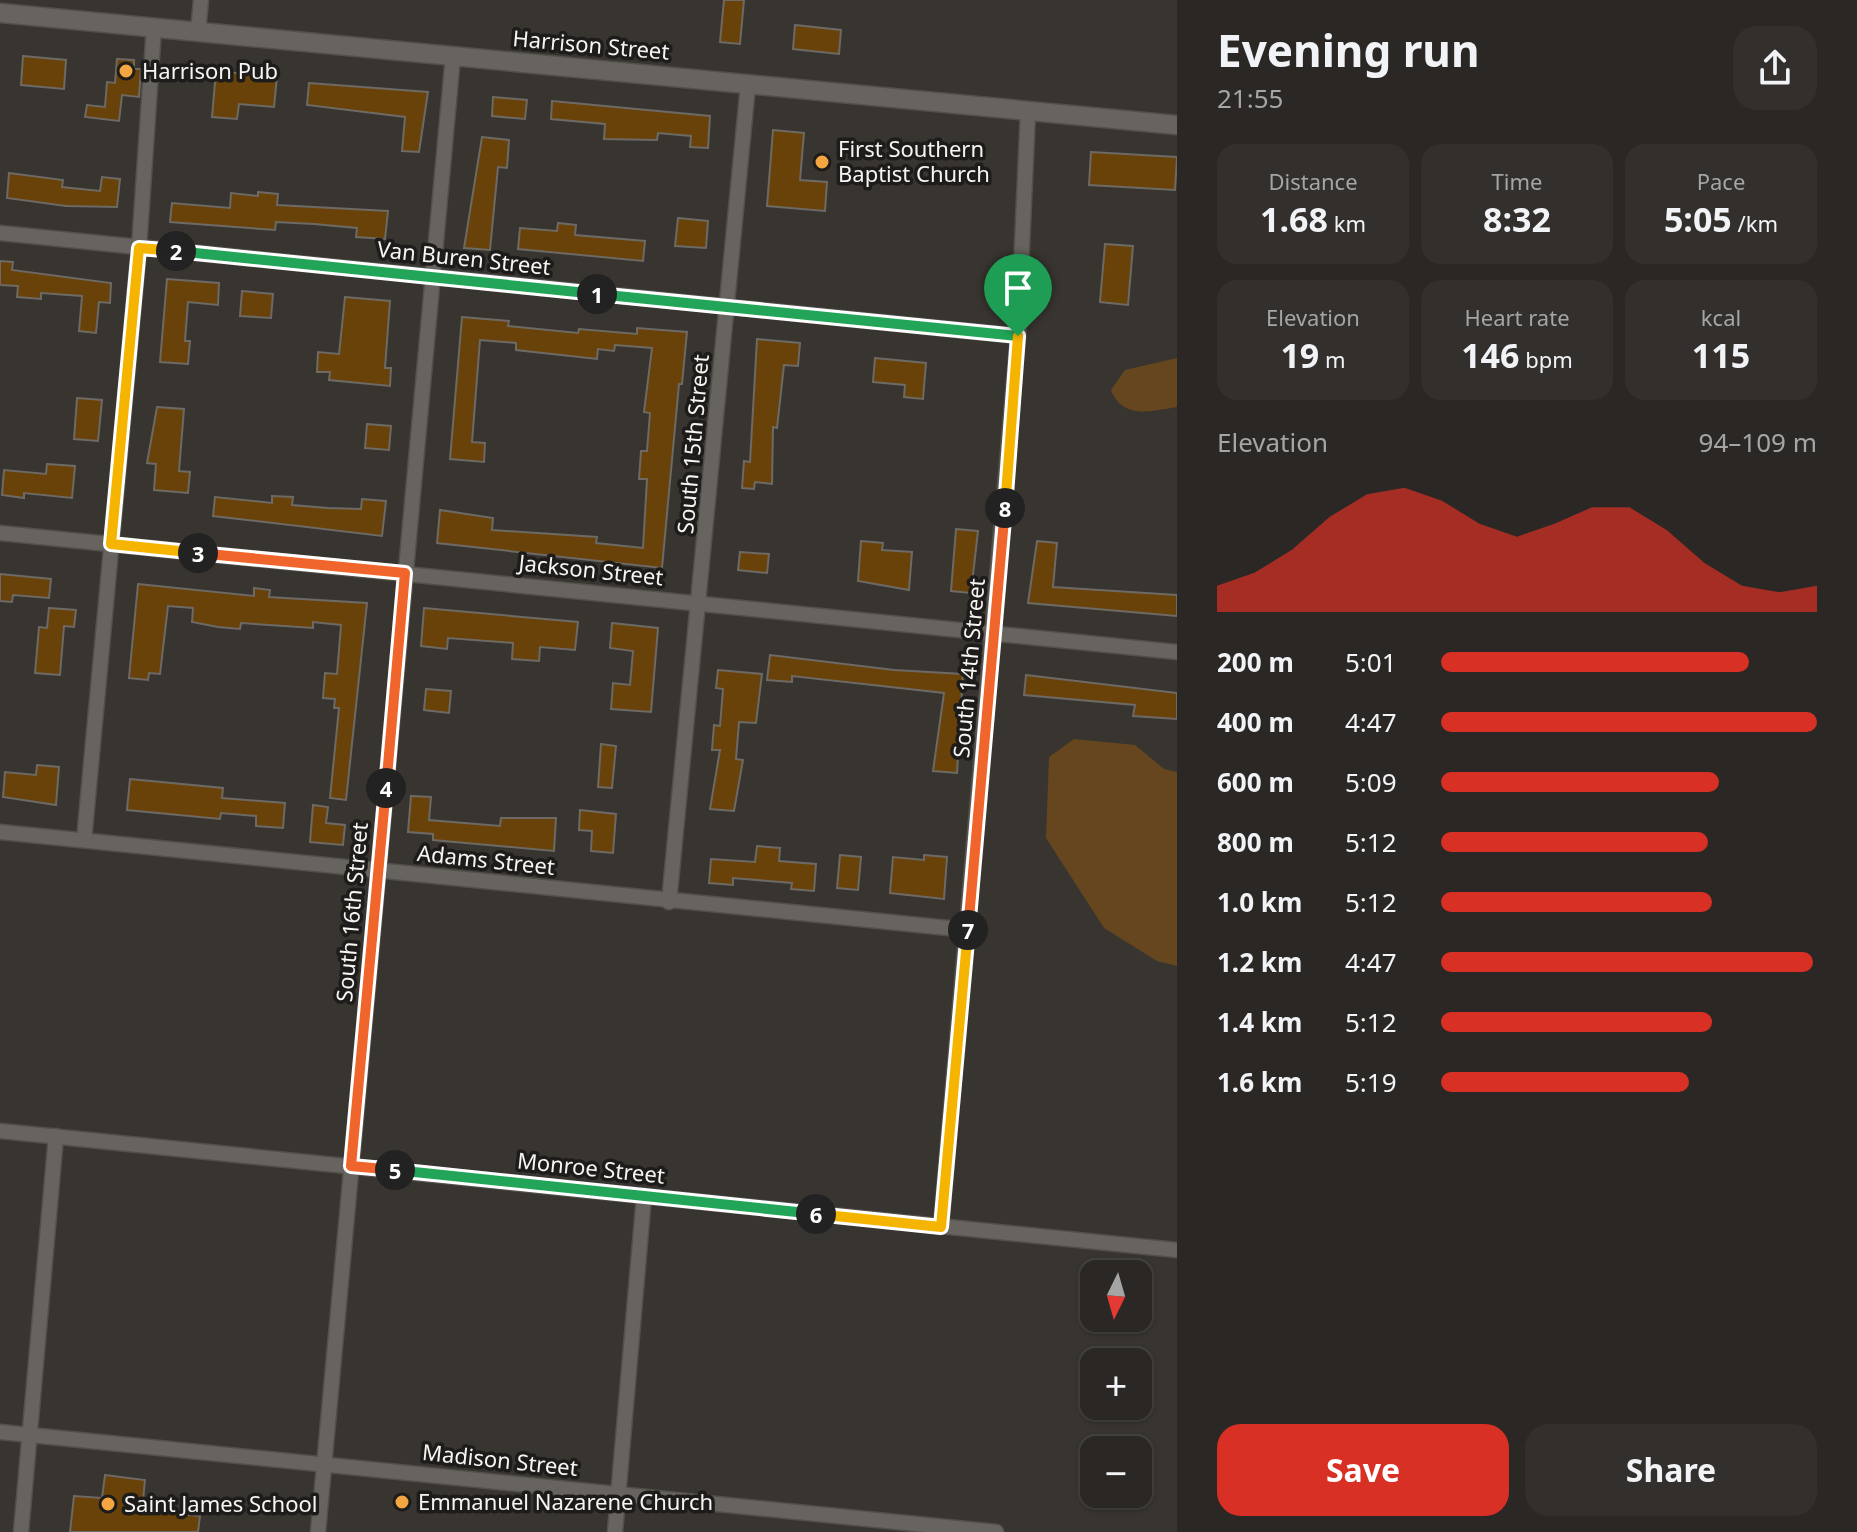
<!DOCTYPE html>
<html lang="en">
<head>
<meta charset="utf-8">
<style>
	body { margin:0; font-family:"Noto Sans",sans-serif; background:#322f2c; color:#f1f3f6; height:100vh; display:flex; flex-direction:column; font-size:30px; white-space:nowrap }
	* { box-sizing:border-box; margin:0 }
	p { font-size:26px; color:#a5a5a6 }
	.icon { flex:none; width:44px; height:44px; fill:none; stroke:currentColor; stroke-width:2; stroke-linecap:round; stroke-linejoin:round }
	.map { position:relative; flex:1; overflow:hidden }
	.details { display:flex; flex-direction:column; background:#2a2724; width:680px }
	.details>* { flex:none }
	.needle { width:52px; rotate:185deg }
	.buttons { position:absolute; left:1080px; top:1260px; display:grid; gap:16px }
	.buttons a { display:grid; place-items:center; width:72px; height:72px; border-radius:16px; background:#2a2724; box-shadow:0 2px 6px #0004,0 0 0 2px #464441; font-size:40px }
	.pin { position:absolute; display:grid; place-items:center; width:68px; height:68px; color:#fff; margin:-82px -34px; border-radius:50% 50% 50% 0; rotate:-45deg; box-shadow:0 0 8px #0007 }
	.pin .icon { rotate:45deg }
	.km { position:absolute; width:40px; height:40px; margin:-20px; border-radius:50%; background:#222; color:#fff; font-size:22px; line-height:40px; text-align:center }
	.round { display:grid; place-items:center; flex:none; width:84px; height:84px; border-radius:24px; background:#322f2c }
	.summary { display:flex; align-items:center; justify-content:space-between; height:136px; padding:0 40px }
	h1 { font-size:44px; font-weight:700; line-height:60px }
	.stats { display:grid; grid-template-columns:repeat(3,1fr); gap:12px; height:136px; padding:8px 40px }
	.stats div { display:grid; align-content:center; border-radius:20px; background:#322f2c; text-align:center }
	.stats b { font-size:34px; font-weight:700 }
	.stats small { font-size:22px; font-weight:400 }
	.stats p { font-size:22px }
	.chart { height:224px; padding:16px 40px }
	.chart p { display:flex; justify-content:space-between }
	.chart svg { width:100%; height:144px; margin-top:8px; fill:#d93025; opacity:.7 }
	.cta { display:flex; gap:16px; margin-top:auto; padding:16px 40px }
	.cta a { flex:1; height:92px; border-radius:24px; background:#d93025; color:#fff; font-size:32px; font-weight:700; line-height:92px; text-align:center }
	.cta a+a { background:#322f2c; color:#f1f3f6 }
	ul { padding:0 40px; list-style:none; font-size:26px }
	li { display:grid; grid-template-columns:128px 96px 1fr; align-items:center; height:60px }
	li i { height:20px; border-radius:10px; background:#d93025 }
	main { display:flex; flex:1; min-height:0 }
	.map>svg:first-child { display:block }
</style>
</head>
<body>
<main>
<div class="map">
<svg width="1177" height="1532" viewBox="0 0 1177 1532">
	<rect width="100%" height="100%" fill="#383430"/>
	<!-- green -->
	<g fill="#65461f">
		<path d="M1177,358V407C1151,411 1123,420 1111,390L1125,370Z"/>
		<path d="M1074,739L1135,745L1164,769L1177,772V966L1157,961L1104,928L1046,838L1049,757Z"/>
	</g>
	<!-- building -->
	<g fill="#694209" stroke="#6d6964" stroke-width="2">
		<path d="M724,0H744L740,44L720,42Z"/>
		<path d="M795,25L841,30L839,54L793,49Z"/>
		<path d="M23,56L66,60L64,89L21,85Z"/>
		<path d="M117,59L134,60V69H141L139,97L122,95L119,121L85,117L87,105L105,107L107,82L115,83Z"/>
		<path d="M216,71L277,77L274,107L239,104L237,119L212,117Z"/>
		<path d="M309,83L428,92L419,152L402,151L405,117L307,105Z"/>
		<path d="M493,97L527,100L525,119L492,116Z"/>
		<path d="M552,101L710,116L708,148L690,147L691,136L658,133L657,140L604,139L605,124L551,119Z"/>
		<path d="M773,130L804,133L800,180L827,182L825,211L767,206Z"/>
		<path d="M482,137L509,140L507,168L498,167L490,250L464,248Z"/>
		<path d="M1091,152L1177,157L1175,190L1089,185Z"/>
		<path d="M9,173L63,180L62,187L100,191L102,177L120,179L117,207L66,206L7,198Z"/>
		<path d="M258,192L278,194L277,205L388,211L385,239L356,237L357,228L314,224L276,222L275,230L170,222L172,203L230,208L231,193L258,196Z"/>
		<path d="M678,218L708,221L706,248L675,246Z"/>
		<path d="M558,223L576,225L575,235L645,241L643,261L518,249L520,228L557,231Z"/>
		<path d="M1105,244L1133,246L1128,305L1100,302Z"/>
		<path d="M0,261L13,262L12,270L111,283L110,303L99,302L96,333L79,331L82,296L41,293V299L17,297L18,286L0,285Z"/>
		<path d="M167,279L219,283L218,305L188,302L185,341H190L188,364L160,362Z"/>
		<path d="M242,291L273,294L271,318L240,316Z"/>
		<path d="M345,297L390,301L385,368H391L390,386L329,380L330,372H317L318,352L339,354Z"/>
		<path d="M462,317L509,321L508,326L578,333L579,329L637,334V328L687,332L682,384H679L662,568L437,543L440,510L493,518L492,530L597,537L596,543L643,548L647,479H639L641,451H647L650,413L644,412L652,348L615,345L614,351L598,349L597,359L516,350V343L480,340L472,442L485,443L484,462L450,459Z"/>
		<path d="M757,339L800,343L798,366L784,365L777,428L773,427L772,484L755,482L754,489L742,488L744,461L750,462Z"/>
		<path d="M875,358L926,363L923,399L904,397L905,385L873,382Z"/>
		<path d="M77,398L102,400L98,441L74,439Z"/>
		<path d="M157,407L184,409L179,471L190,472L188,493L154,490L156,464L147,463Z"/>
		<path d="M367,424L391,426L389,450L365,448Z"/>
		<path d="M47,464L75,466L72,498L24,493V498L2,495L4,470L46,474Z"/>
		<path d="M272,496L293,497L292,505L328,508L361,509L362,499L386,501L382,536L213,516L215,497L272,503Z"/>
		<path d="M956,529L978,531L971,593L951,591Z"/>
		<path d="M861,541L883,543L882,550L912,552L909,590L858,581Z"/>
		<path d="M1037,541L1057,543L1053,587L1177,595V616L1028,603Z"/>
		<path d="M740,552L769,554L767,573L738,570Z"/>
		<path d="M0,574L51,579L49,598L13,595L12,602L0,601Z"/>
		<path d="M138,584L254,596V588L270,590L269,597L367,603L346,800L330,798L339,708H334L335,699L323,698L325,673L337,674L341,625L313,622V628L241,623L240,629L218,627L192,622L193,608L168,606L160,674L149,673L148,680L129,678Z"/>
		<path d="M49,608L76,610L74,627L64,626L60,675L35,673L39,627L47,628Z"/>
		<path d="M424,608L578,622L575,650L540,647L539,661L512,659L513,643L448,638L447,649L421,646Z"/>
		<path d="M612,623L658,628L651,712L611,709L613,683L630,685L633,651L610,648Z"/>
		<path d="M770,655L894,670L963,674L957,773L933,771L944,693L792,676V682L767,680Z"/>
		<path d="M718,670L762,674L756,723L739,722L736,759L743,760L734,811L710,809L720,750H712L714,725L720,726L723,689L716,688Z"/>
		<path d="M1026,675L1177,693V719L1133,716L1135,705L1024,695Z"/>
		<path d="M426,689L451,691L449,713L424,710Z"/>
		<path d="M601,744L616,746L612,788L598,787Z"/>
		<path d="M37,765L59,767L56,805L3,797L5,772L36,775Z"/>
		<path d="M130,779L223,788L222,798L285,803L283,828L256,826V816L221,813L220,819L127,810Z"/>
		<path d="M411,796L431,797L429,820L500,826L501,818H556L554,851L433,840V834L408,832Z"/>
		<path d="M313,805L328,807L326,823L345,825L343,845L310,842Z"/>
		<path d="M580,810L616,814L613,853L591,851L592,831L579,830Z"/>
		<path d="M757,846L780,848L779,861L816,864L814,891L791,889L792,883L733,878V885L709,883L711,859L755,862Z"/>
		<path d="M840,855L861,857L858,890L837,888Z"/>
		<path d="M924,855L947,857L944,899L890,893L893,857L924,860Z"/>
		<path d="M105,1475L145,1480L142,1510L200,1516L198,1532H70L74,1496L102,1498Z"/>
	</g>
	<g fill="none" stroke-linecap="round" stroke-linejoin="round">
		<!-- minor casing -->
		<g stroke="#53504c" stroke-width="17">
			<g id="minor">
				<path d="M198,32L201,0"/>
				<path d="M0,233L1018,336"/>
				<path d="M0,533L1177,652"/>
				<path d="M0,832L968,930"/>
				<path d="M84,840L139,248L154,27"/>
				<path d="M669,902L748,85"/>
				<path d="M0,1131L1177,1250"/>
				<path d="M941,1227L1018,336L1028,111"/>
				<path d="M0,1432L996,1532"/>
				<path d="M21,1532L56,1136"/>
				<path d="M318,1532L453,56"/>
				<path d="M615,1532L644,1196"/>
			</g>
		</g>
		<!-- tertiary casing -->
		<g stroke="#53504c" stroke-width="21">
			<path id="tertiary" d="M0,13L1177,125"/>
		</g>
		<!-- minor -->
		<use href="#minor" stroke="#67635e" stroke-width="14"/>
		<!-- tertiary -->
		<use href="#tertiary" stroke="#67635e" stroke-width="18"/>
	</g>
	<g fill="none" stroke-linecap="round" stroke-linejoin="round">
		<!-- split-1 casing -->
		<g stroke="#fff" stroke-width="16">
			<path id="split-1" d="M597,294L1018,336"/>
		</g>
		<!-- split-2 casing -->
		<g stroke="#fff" stroke-width="16">
			<path id="split-2" d="M176,251L597,294"/>
		</g>
		<!-- split-3 casing -->
		<g stroke="#fff" stroke-width="16">
			<path id="split-3" d="M176,251L139,248L111,544L198,553"/>
		</g>
		<!-- split-4 casing -->
		<g stroke="#fff" stroke-width="16">
			<path id="split-4" d="M198,553L405,573L386,788"/>
		</g>
		<!-- split-5 casing -->
		<g stroke="#fff" stroke-width="16">
			<path id="split-5" d="M386,788L351,1166L395,1170"/>
		</g>
		<!-- split-6 casing -->
		<g stroke="#fff" stroke-width="16">
			<path id="split-6" d="M395,1170L816,1214"/>
		</g>
		<!-- split-7 casing -->
		<g stroke="#fff" stroke-width="16">
			<path id="split-7" d="M816,1214L941,1227L968,930"/>
		</g>
		<!-- split-8 casing -->
		<g stroke="#fff" stroke-width="16">
			<path id="split-8" d="M968,930L1005,508"/>
		</g>
		<!-- split-9 casing -->
		<g stroke="#fff" stroke-width="16">
			<path id="split-9" d="M1005,508L1018,336"/>
		</g>
		<!-- split-1 -->
		<use href="#split-1" stroke="#22a559" stroke-width="10"/>
		<!-- split-2 -->
		<use href="#split-2" stroke="#22a559" stroke-width="10"/>
		<!-- split-3 -->
		<use href="#split-3" stroke="#f5b400" stroke-width="10"/>
		<!-- split-4 -->
		<use href="#split-4" stroke="#f0652b" stroke-width="10"/>
		<!-- split-5 -->
		<use href="#split-5" stroke="#f0652b" stroke-width="10"/>
		<!-- split-6 -->
		<use href="#split-6" stroke="#22a559" stroke-width="10"/>
		<!-- split-7 -->
		<use href="#split-7" stroke="#f5b400" stroke-width="10"/>
		<!-- split-8 -->
		<use href="#split-8" stroke="#f0652b" stroke-width="10"/>
		<!-- split-9 -->
		<use href="#split-9" stroke="#f5b400" stroke-width="10"/>
	</g>
	<!-- markers -->
	<g fill="#f2a541" stroke="#1e1c1a" stroke-width="3">
		<circle cx="126" cy="71" r="8"/>
		<circle cx="822" cy="162" r="8"/>
		<circle cx="402" cy="1502" r="8"/>
		<circle cx="108" cy="1504" r="8"/>
	</g>
	<g text-anchor="middle" stroke-width="7" stroke-linejoin="round" paint-order="stroke">
		<!-- street labels -->
		<g font-size="22" fill="#f7f4f2" stroke="#1e1c1a">
			<text transform="translate(591 45) rotate(5)" y="8">Harrison Street</text>
			<text transform="translate(464 258) rotate(6)" y="8">Van Buren Street</text>
			<text transform="translate(693 444) rotate(-85)" y="8">South 15th Street</text>
			<text transform="translate(591 570) rotate(6)" y="8">Jackson Street</text>
			<text transform="translate(969 668) rotate(-85)" y="8">South 14th Street</text>
			<text transform="translate(486 860) rotate(6)" y="8">Adams Street</text>
			<text transform="translate(352 912) rotate(-85)" y="8">South 16th Street</text>
			<text transform="translate(591 1168) rotate(6)" y="8">Monroe Street</text>
			<text transform="translate(500 1460) rotate(6)" y="8">Madison Street</text>
		</g>
		<!-- poi labels -->
		<g font-size="22" fill="#f7f4f2" stroke="#1e1c1a" text-anchor="start">
			<text x="142" y="79">Harrison Pub</text>
			<text x="838" y="157">First Southern<tspan x="838" dy="25">Baptist Church</tspan></text>
			<text x="418" y="1510">Emmanuel Nazarene Church</text>
			<text x="124" y="1512">Saint James School</text>
		</g>
	</g>
</svg>
<div class="buttons">
<a><svg class="needle" viewBox="-14 -14 28 28"><path d="M0-13l5 13h-10z" fill="#e53935"/><path d="M0 13l5-13h-10z" fill="#a5a5a6"/></svg></a>
<a>+</a>
<a>−</a>
</div>
<div class="pin" style="left:1018px;top:336px;background:#1e9e55"><svg class="icon" aria-label="arrive" viewBox="0 0 24 24"><path d="M6 21V4h12l-3 4 3 4H6"/></svg></div>
<b class="km" style="left:597px;top:294px">1</b>
<b class="km" style="left:176px;top:251px">2</b>
<b class="km" style="left:198px;top:553px">3</b>
<b class="km" style="left:386px;top:788px">4</b>
<b class="km" style="left:395px;top:1170px">5</b>
<b class="km" style="left:816px;top:1214px">6</b>
<b class="km" style="left:968px;top:930px">7</b>
<b class="km" style="left:1005px;top:508px">8</b>
</div>
<section class="details">
<div class="summary"><div><h1>Evening run</h1><p>21:55</p></div><a class="round"><svg class="icon" aria-label="share" viewBox="0 0 24 24"><path d="M12 15V3M7 8l5-5 5 5M5 13v7h14v-7"/></svg></a></div>
<div class="stats">
<div><p>Distance</p><b>1.68<small> km</small></b></div>
<div><p>Time</p><b>8:32</b></div>
<div><p>Pace</p><b>5:05<small> /km</small></b></div>
</div>
<div class="stats">
<div><p>Elevation</p><b>19<small> m</small></b></div>
<div><p>Heart rate</p><b>146<small> bpm</small></b></div>
<div><p>kcal</p><b>115</b></div>
</div>
<div class="chart"><p><span>Elevation</span>94–109 m</p>
<svg viewBox="0 0 160 44" preserveAspectRatio="none"><path d="M0 44V36L10 32L20 25L30 15L40 8L50 6L60 10L70 17L80 21L90 17L100 12L110 12L120 19L130 29L140 36L150 38L160 36V44z"/></svg>
</div>
<ul>
<li><b>200 m</b>5:01<i style="width:82%"></i></li>
<li><b>400 m</b>4:47<i style="width:100%"></i></li>
<li><b>600 m</b>5:09<i style="width:74%"></i></li>
<li><b>800 m</b>5:12<i style="width:71%"></i></li>
<li><b>1.0 km</b>5:12<i style="width:72%"></i></li>
<li><b>1.2 km</b>4:47<i style="width:99%"></i></li>
<li><b>1.4 km</b>5:12<i style="width:72%"></i></li>
<li><b>1.6 km</b>5:19<i style="width:66%"></i></li>
</ul>
<div class="cta"><a>Save</a><a>Share</a></div>
</section>
</main>
</body>
</html>
